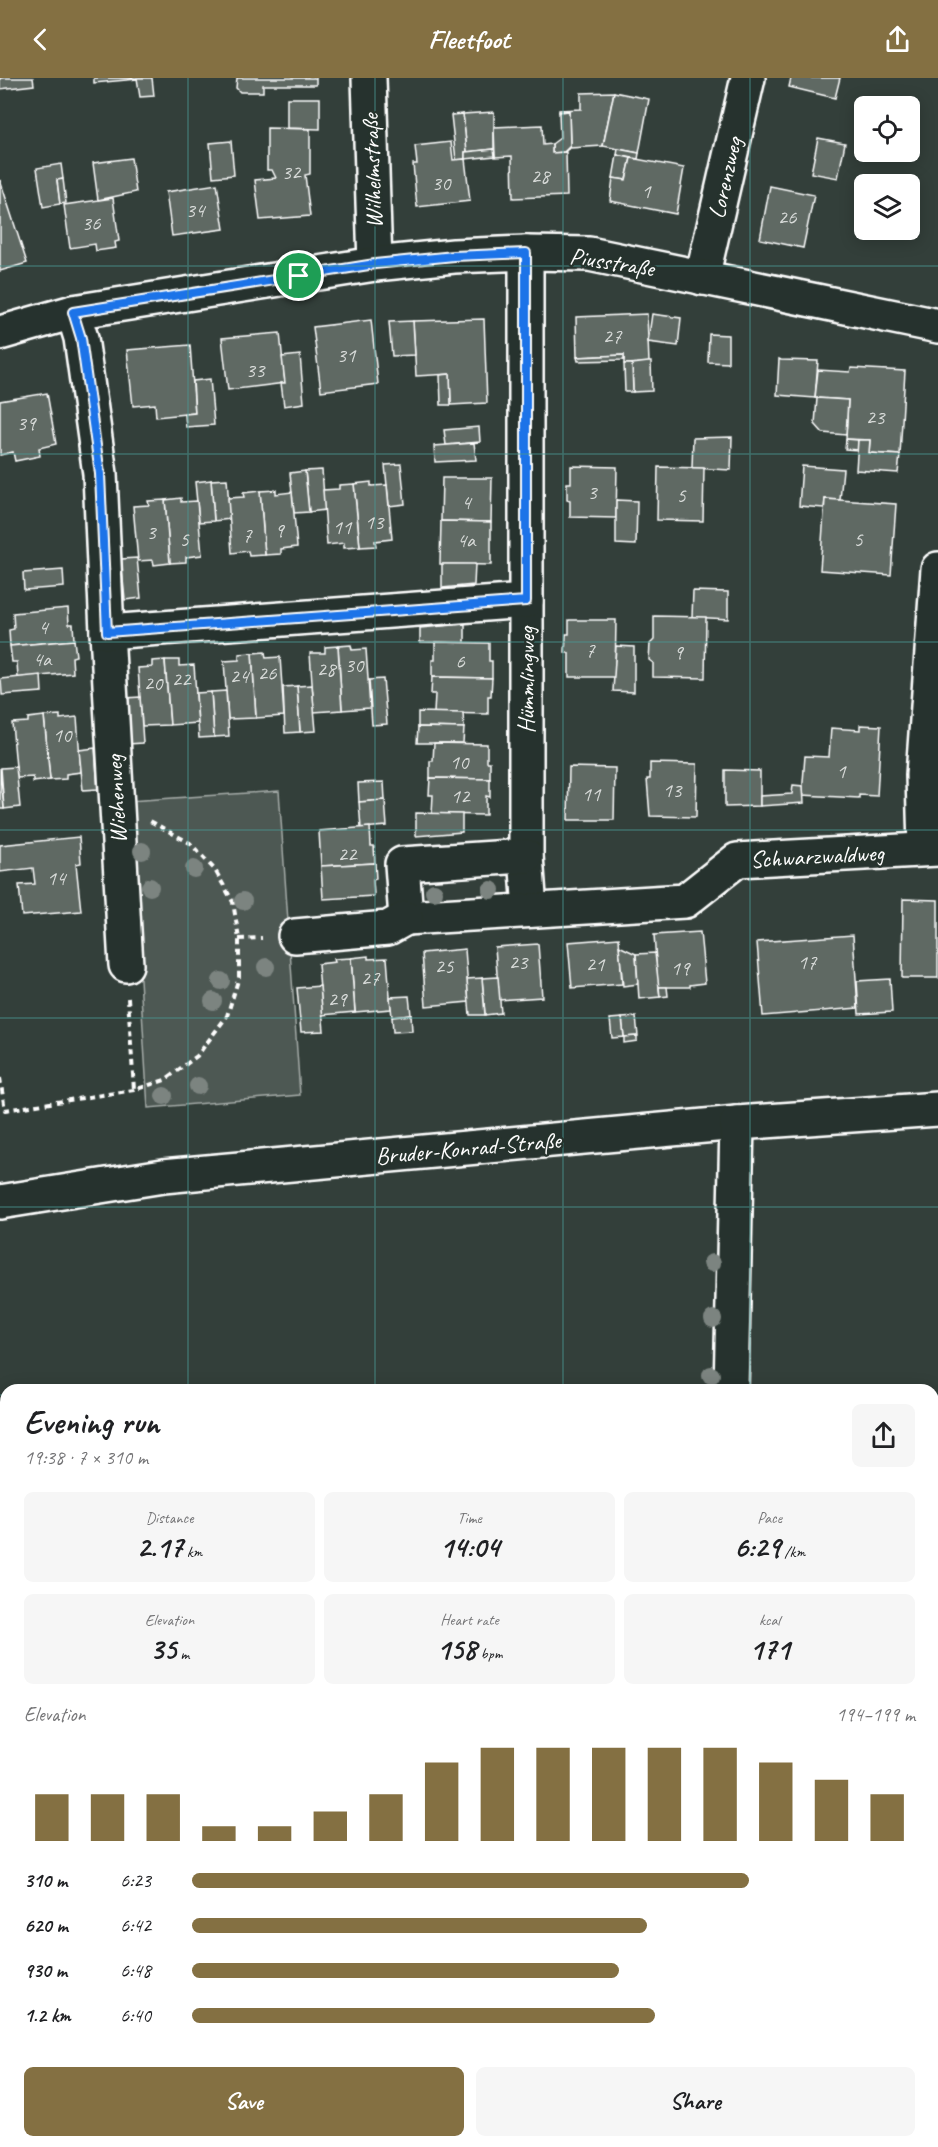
<!DOCTYPE html>
<html lang="en">
<head>
<meta charset="utf-8">
<style>
	body { margin:0; font-family:Caveat,sans-serif; background:#f6f6f6; color:#202124; height:100vh; display:flex; flex-direction:column; font-size:22px; white-space:nowrap }
	* { box-sizing:border-box; margin:0 }
	p { font-size:20px; color:#757577 }
	.icon { flex:none; width:33px; height:33px; fill:none; stroke:currentColor; stroke-width:2; stroke-linecap:round; stroke-linejoin:round }
	.map { position:relative; flex:1; overflow:hidden }
	.panel { position:absolute; left:0px; top:1306px; width:939px; height:764px; display:flex; flex-direction:column; background:#fff; border-radius:18px 18px 0 0; box-shadow:0 3px 15px #0003 }
	.panel>* { flex:none }
	.tools { position:absolute; left:854px; top:18px; display:grid; gap:12px }
	.tools a { display:grid; place-items:center; width:66px; height:66px; border-radius:9px; background:#fff; box-shadow:0 3px 15px #0003; font-size:30px }
	.pin { position:absolute; display:grid; place-items:center; width:51px; height:51px; color:#fff; margin:-26px; border:3px solid #fff; border-radius:50%; box-shadow:0 2px 6px #0007 }
	.round { display:grid; place-items:center; flex:none; width:63px; height:63px; border-radius:9px; background:#f6f6f6 }
	.overview { display:flex; align-items:center; justify-content:space-between; height:102px; padding:0 24px }
	h1 { font-size:33px; font-weight:600; line-height:45px }
	.stats { display:grid; grid-template-columns:repeat(3,1fr); gap:9px; height:102px; padding:6px 24px }
	.stats div { display:grid; align-content:center; border-radius:9px; background:#f6f6f6; text-align:center }
	.stats b { font-size:30px; font-weight:600 }
	.stats small { font-size:16px; font-weight:400 }
	.stats p { font-size:16px }
	.chart { height:168px; padding:12px 24px }
	.chart p { display:flex; justify-content:space-between }
	.chart svg { width:100%; height:108px; margin-top:6px; stroke:#847042; stroke-width:6 }
	.button { display:flex; gap:12px; margin-top:auto; padding:12px 24px }
	.button a { flex:1; height:69px; border-radius:9px; background:#847042; color:#fff; font-size:24px; font-weight:600; line-height:69px; text-align:center }
	.button a+a { background:#f6f6f6; color:#202124 }
	ul { padding:0 24px; list-style:none; font-size:20px }
	li { display:grid; grid-template-columns:96px 72px 1fr; align-items:center; height:45px }
	li i { height:15px; border-radius:8px; background:#847042 }
	header { display:flex; justify-content:space-between; align-items:center; height:78px; padding:0 24px; background:#847042; color:#fff; font-size:27px; font-weight:600 }
	.map>svg:first-child { display:block }
</style>
</head>
<body>
<header><svg class="icon" aria-label="back" viewBox="0 0 24 24"><path d="M15 5l-7 7 7 7"/></svg>Fleetfoot<svg class="icon" aria-label="share" viewBox="0 0 24 24"><path d="M12 15V3M7 8l5-5 5 5M5 13v7h14v-7"/></svg></header>
<div class="map">
<svg width="938" height="2069" viewBox="0 0 938 2069">
	<rect width="100%" height="100%" fill="#333f3a"/>
	<filter id="ink" filterUnits="userSpaceOnUse"><feTurbulence type="fractalNoise" baseFrequency=".0167" numOctaves="2"/><feDisplacementMap in="SourceGraphic" scale="12" xChannelSelector="R" yChannelSelector="G"/><feConvolveMatrix kernelMatrix="1 2 1 2 8 2 1 2 1" color-interpolation-filters="sRGB"/></filter>
	<g filter="url(#ink)">
		<!-- green -->
		<path fill="#4d5853" stroke="#a6aca9" stroke-width="1.5" d="M279,713L300,1017L148,1030L129,723Z"/>
		<g fill="none" stroke-linecap="round" stroke-linejoin="round">
			<!-- stream -->
			<path stroke="#abb0ae" stroke-width="10" d="M0,1682L6,1681"/>
		</g>
		<!-- building -->
		<g fill="#5f6964" stroke="#fff" stroke-width="1.5">
			<path d="M0,0H33L34,7L0,11Z"/>
			<path d="M94,0H137V1L94,5Z"/>
			<path d="M137,0H152L154,18L140,19Z"/>
			<path d="M237,0H316V7H263V14H240L236,10Z"/>
			<path d="M791,0H840L835,20L789,9Z"/>
			<path d="M614,14L603,68L570,70L564,74L570,68L569,33L559,34V32L581,31V15Z"/>
			<path d="M614,14L649,21L639,75L603,68Z"/>
			<path d="M287,20H320V51L287,50Z"/>
			<path d="M569,33L570,68L564,74L552,75V66L560,60L559,34Z"/>
			<path d="M494,34V71L467,74L463,36Z"/>
			<path d="M463,36L467,74H465V81L456,82L451,37Z"/>
			<path d="M542,47L543,67L552,66V75L566,74L567,118L513,120L512,78L495,79L494,49Z"/>
			<path d="M267,50L310,51V96L305,97L310,138L260,142L255,102L276,100L272,92H267Z"/>
			<path d="M818,60L845,65L838,100L811,95Z"/>
			<path d="M231,63L234,97L213,99L210,65Z"/>
			<path d="M451,64L453,82L465,81L470,123L417,129L413,86H417L415,68Z"/>
			<path d="M494,71L495,78L465,81V74Z"/>
			<path d="M618,71L639,75L638,81L617,77Z"/>
			<path d="M617,77L631,80L626,102L613,100Z"/>
			<path d="M131,80L136,114L98,122L93,85Z"/>
			<path d="M631,80L684,90L676,136L610,123L613,100L626,102Z"/>
			<path d="M61,86L63,101L57,102L60,126L43,129L37,90Z"/>
			<path d="M63,101L66,125L60,126L57,102Z"/>
			<path d="M0,102L27,185L0,193Z"/>
			<path d="M217,106L224,151L172,158L166,114Z"/>
			<path d="M770,108L814,117L803,170L760,161Z"/>
			<path d="M113,120L119,163L115,164L116,170L96,173L95,166L70,170L64,127Z"/>
			<path d="M647,236L649,285L624,286V277L577,279L576,239Z"/>
			<path d="M652,236L681,240L678,268L648,264Z"/>
			<path d="M484,241L487,325L451,327L450,296L416,298L413,243Z"/>
			<path d="M371,242L378,306L321,313L313,249Z"/>
			<path d="M413,243L415,277L392,278L389,244Z"/>
			<path d="M280,255L285,305L228,312L222,260Z"/>
			<path d="M709,256L728,257V285L708,284Z"/>
			<path d="M190,267L195,335L156,339L155,326L133,328L127,272Z"/>
			<path d="M300,277L304,325L284,328L281,305H285L282,279Z"/>
			<path d="M624,277V282L578,283L577,279Z"/>
			<path d="M779,281L781,282L818,283L815,320L777,317Z"/>
			<path d="M648,284H651L652,313L633,314L632,286Z"/>
			<path d="M624,286H632L633,314H625Z"/>
			<path d="M851,290L905,293L900,377L869,375L870,362L846,361L848,322L815,320L818,292L850,294Z"/>
			<path d="M450,296L451,327H441L440,297Z"/>
			<path d="M210,301L214,347L186,349L185,336L195,335L193,303Z"/>
			<path d="M47,315L56,366L39,370L40,378L15,383L13,374L0,377V323Z"/>
			<path d="M817,320L848,322L846,357L823,355L815,346Z"/>
			<path d="M479,349L480,364L446,367L444,352Z"/>
			<path d="M732,359L731,392L692,390L693,360Z"/>
			<path d="M846,361L858,362V372L845,371Z"/>
			<path d="M858,362H870L869,375L900,377L898,395L856,392Z"/>
			<path d="M474,365L476,382L435,384L434,368Z"/>
			<path d="M401,386L405,426L389,428L385,387Z"/>
			<path d="M571,388L617,389L616,440L570,439V423L567,422V405H571Z"/>
			<path d="M802,388L843,391L840,422L825,421L824,430L799,428Z"/>
			<path d="M658,389L704,390L703,443L657,442Z"/>
			<path d="M322,392L325,432L309,434L305,393Z"/>
			<path d="M305,393L309,434L294,435L290,395Z"/>
			<path d="M442,400H492L491,444L441,443Z"/>
			<path d="M227,401L230,441L214,443L211,402Z"/>
			<path d="M211,402L214,443L199,444L195,404Z"/>
			<path d="M371,404V408L387,407L392,461L375,463L376,468L360,469L354,406Z"/>
			<path d="M354,406L360,469L344,470V465L327,467L323,412L339,411V407Z"/>
			<path d="M276,412V416L292,414L297,469L281,471V476L265,477L260,413Z"/>
			<path d="M260,413L265,477L249,478L248,473L232,475L228,420L244,419L243,415Z"/>
			<path d="M181,420V424L197,423L202,477L186,479V484L170,485L165,422Z"/>
			<path d="M825,421L896,426L891,497L820,492Z"/>
			<path d="M165,422L170,485L154,487L153,482L138,483L133,428L149,427L148,423Z"/>
			<path d="M616,422L637,423L636,467L616,466Z"/>
			<path d="M441,443L491,444V487L440,486Z"/>
			<path d="M137,480L141,520L125,522L121,481Z"/>
			<path d="M442,486H475L474,507L442,510Z"/>
			<path d="M63,492L64,509L24,512L23,495Z"/>
			<path d="M693,513L728,514V541L692,539Z"/>
			<path d="M68,530L69,546H73L74,562L10,568L9,552L14,551L13,535Z"/>
			<path d="M654,538L706,539L705,600L653,599V585L649,582L650,566L654,562Z"/>
			<path d="M569,542H616L615,599H569V575H565L566,556H569Z"/>
			<path d="M465,546V565L420,564V550Z"/>
			<path d="M74,562L76,578L72,579L73,595L18,600L17,584H12L10,568Z"/>
			<path d="M435,564L489,565V583H492V600L432,599V582H435Z"/>
			<path d="M351,567L352,572L366,571L370,630L342,632L338,568Z"/>
			<path d="M338,568L342,632L314,634L310,575H325V569Z"/>
			<path d="M616,568L634,569V614L613,613Z"/>
			<path d="M265,574L266,580L280,579L284,638L256,640L252,575Z"/>
			<path d="M252,575L256,640L228,641L224,583L239,582V576Z"/>
			<path d="M165,582L170,647L142,648L138,590L152,589V583Z"/>
			<path d="M165,582H179V588L194,587L198,645L170,647Z"/>
			<path d="M41,597L42,614L2,617L1,601Z"/>
			<path d="M432,599L492,600L491,618H488V636L434,635L435,616H431Z"/>
			<path d="M383,601L387,646L372,647L369,602Z"/>
			<path d="M312,607L316,653L300,654L297,608Z"/>
			<path d="M297,608L300,654L285,655L283,609Z"/>
			<path d="M226,613L229,658L214,659L211,614Z"/>
			<path d="M211,614L214,659L199,660L196,615Z"/>
			<path d="M140,619L143,665L128,666L125,620Z"/>
			<path d="M418,634L463,635L464,650L418,649Z"/>
			<path d="M60,637V641L77,639L81,694L66,696V701L50,702L44,638Z"/>
			<path d="M44,638L50,702L33,704V699L17,700L12,645L28,644V640Z"/>
			<path d="M860,647L881,648L877,718L859,717V720L802,717L805,678L829,679L831,650L860,652Z"/>
			<path d="M418,649L464,650L463,665H417Z"/>
			<path d="M434,665L487,666V684H490V701L430,700V683H433Z"/>
			<path d="M95,670L98,711L83,712L79,672Z"/>
			<path d="M650,685L697,686L696,739L650,738L647,701H650Z"/>
			<path d="M16,689L20,729L4,731L1,690Z"/>
			<path d="M569,689L615,690L614,742H568Z"/>
			<path d="M0,690L4,731H0Z"/>
			<path d="M725,692L760,693V728L725,729Z"/>
			<path d="M430,700L490,701V719L486,718V737L432,736L433,717H429Z"/>
			<path d="M384,704L385,722L359,724L358,705Z"/>
			<path d="M793,707L803,708L804,725L760,728V718L792,716Z"/>
			<path d="M385,722L387,748L361,750L359,724Z"/>
			<path d="M416,735L462,736V754L416,758Z"/>
			<path d="M370,749L371,768H374L375,785L321,788L319,753Z"/>
			<path d="M79,759L81,785L76,786L81,833L22,838L19,807L35,806L33,790L0,794V767Z"/>
			<path d="M375,785L376,801L373,802L374,818L323,821L321,788Z"/>
			<path d="M903,821L938,822V900H902Z"/>
			<path d="M700,854L705,905L690,907V909H658L654,857Z"/>
			<path d="M853,857L858,930L763,938L757,864Z"/>
			<path d="M619,860L622,906L572,910L568,864Z"/>
			<path d="M538,866L542,919L499,922L495,869Z"/>
			<path d="M619,868L636,876L638,906L623,908Z"/>
			<path d="M465,871L469,924L426,928L422,875Z"/>
			<path d="M655,875L660,919L639,921L636,876Z"/>
			<path d="M368,878V881L387,880L391,931L355,934L351,880Z"/>
			<path d="M351,880L355,934L322,937L318,886L335,884L334,881Z"/>
			<path d="M498,899L501,935L485,937L482,900Z"/>
			<path d="M482,900L485,937H470L467,901Z"/>
			<path d="M890,901L892,934L859,936L857,903Z"/>
			<path d="M320,908L324,953L301,954L297,910Z"/>
			<path d="M659,909H667L668,918L660,919Z"/>
			<path d="M409,918L411,937L392,939L390,919Z"/>
			<path d="M411,937L412,953L393,954L392,939Z"/>
			<path d="M636,939L638,958L624,959L622,940Z"/>
			<path d="M622,940L624,959L612,960L610,941Z"/>
			<path d="M637,958V963L624,965V959Z"/>
			<path d="M588,2064H676L670,2069H583Z"/>
			<path d="M718,2064H756L761,2069H713Z"/>
		</g>
		<g fill="none" stroke-linecap="round" stroke-linejoin="round">
			<!-- minor casing -->
			<g stroke="#fff" stroke-width="38">
				<g id="minor">
					<path d="M369,0L375,186"/>
					<path d="M526,175V778L530,832"/>
					<path d="M702,200L748,0"/>
					<path d="M73,234L81,260L100,396L107,554L126,887"/>
					<path d="M0,255L73,234L375,186L454,178L526,175L589,176L938,248"/>
					<path d="M107,554L526,523"/>
					<path d="M925,771L923,697L938,491"/>
					<path d="M526,778L402,786L406,840L685,823L737,782L938,771"/>
					<path d="M295,858L388,850L406,840"/>
					<path d="M0,1124L163,1098L737,1045L938,1031"/>
					<path d="M731,1312L737,1045"/>
				</g>
			</g>
			<!-- path -->
			<g stroke="#fff" stroke-width="4" stroke-dasharray="6 4.5" stroke-linecap="butt">
				<path d="M239,861L262,860"/>
				<path d="M128,920L134,1012"/>
				<path d="M0,1000L5,1032L134,1012L165,1002L197,978L227,938L239,899V861L233,824L215,792L190,765L150,743"/>
			</g>
			<!-- minor -->
			<use href="#minor" stroke="#26332d" stroke-width="33"/>
		</g>
		<!-- trees -->
		<g fill="#7c8480">
			<circle cx="142" cy="773" r="9"/>
			<circle cx="194" cy="791" r="9"/>
			<circle cx="150" cy="809" r="9"/>
			<circle cx="491" cy="812" r="9"/>
			<circle cx="434" cy="814" r="9"/>
			<circle cx="243" cy="823" r="9"/>
			<circle cx="266" cy="889" r="9"/>
			<circle cx="221" cy="903" r="9"/>
			<circle cx="213" cy="923" r="9"/>
			<circle cx="198" cy="1008" r="9"/>
			<circle cx="164" cy="1018" r="9"/>
			<circle cx="712" cy="1185" r="9"/>
			<circle cx="713" cy="1241" r="9"/>
			<circle cx="711" cy="1297" r="9"/>
		</g>
	</g>
	<g fill="none" stroke-linecap="round" stroke-linejoin="round" filter="url(#ink)">
		<!-- route casing -->
		<g stroke="#fff" stroke-width="12">
			<path id="route" d="M526,175V523L107,554L100,396L81,260L73,234L375,186L454,178Z"/>
		</g>
		<!-- route -->
		<use href="#route" stroke="#1a73e8" stroke-width="8"/>
	</g>
	<!-- grid -->
	<path fill="none" stroke="#4b9892" stroke-width="1.5" stroke-opacity="0.55" d="M188,0V1312M375,0V1312M563,0V1312M750,0V1312M0,188H938M0,376H938M0,564H938M0,752H938M0,940H938M0,1129H938M0,1317H6M933,1317H938M0,1505H6M933,1505H938M0,1693H6M933,1693H938M0,1881H6M933,1881H938M188,2064V2069M375,2064V2069M563,2064V2069M750,2064V2069"/>
	<g text-anchor="middle" stroke-width="4.5" stroke-linejoin="round" paint-order="stroke">
		<!-- number labels -->
		<g font-size="21" fill="#d7dad8">
			<text x="291" y="101">32</text>
			<text x="540" y="105">28</text>
			<text x="441" y="112">30</text>
			<text x="646" y="120">1</text>
			<text x="195" y="139">34</text>
			<text x="787" y="146">26</text>
			<text x="91" y="152">36</text>
			<text x="612" y="265">27</text>
			<text x="346" y="284">31</text>
			<text x="255" y="299">33</text>
			<text x="875" y="346">23</text>
			<text x="26" y="352">39</text>
			<text x="592" y="421">3</text>
			<text x="681" y="424">5</text>
			<text x="466" y="431">4</text>
			<text x="374" y="451">13</text>
			<text x="342" y="456">11</text>
			<text x="279" y="459">9</text>
			<text x="151" y="461">3</text>
			<text x="247" y="464">7</text>
			<text x="184" y="468">5</text>
			<text x="858" y="468">5</text>
			<text x="466" y="469">4a</text>
			<text x="43" y="556">4</text>
			<text x="590" y="579">7</text>
			<text x="678" y="581">9</text>
			<text x="42" y="588">4a</text>
			<text x="460" y="590">6</text>
			<text x="354" y="594">30</text>
			<text x="326" y="598">28</text>
			<text x="267" y="602">26</text>
			<text x="239" y="605">24</text>
			<text x="181" y="608">22</text>
			<text x="153" y="612">20</text>
			<text x="62" y="664">10</text>
			<text x="459" y="691">10</text>
			<text x="841" y="700">1</text>
			<text x="672" y="719">13</text>
			<text x="591" y="723">11</text>
			<text x="460" y="725">12</text>
			<text x="347" y="783">22</text>
			<text x="56" y="807">14</text>
			<text x="518" y="891">23</text>
			<text x="807" y="891">17</text>
			<text x="595" y="893">21</text>
			<text x="444" y="895">25</text>
			<text x="680" y="897">19</text>
			<text x="370" y="907">27</text>
			<text x="337" y="928">29</text>
		</g>
		<!-- street labels -->
		<g font-size="24" fill="#fff" stroke="#26332d">
			<text transform="translate(372 93) rotate(-92)" y="8">Wilhelmstraße</text>
			<text transform="translate(725 100) rotate(-77)" y="8">Lorenzweg</text>
			<text transform="translate(612 184) rotate(9)" y="8">Piusstraße</text>
			<text transform="translate(526 602) rotate(-90)" y="8">Hümmlingweg</text>
			<text transform="translate(116 721) rotate(-93)" y="8">Wiehenweg</text>
			<text transform="translate(817 778) rotate(-3)" y="8">Schwarzwaldweg</text>
			<text transform="translate(468 1070) rotate(-5)" y="8">Bruder-Konrad-Straße</text>
		</g>
	</g>
</svg>
<div class="tools">
<a><svg class="icon" aria-label="locate" viewBox="0 0 24 24"><circle cx="12" cy="12" r="6"/><path d="M12 2v4M12 18v4M2 12h4M18 12h4"/></svg></a>
<a><svg class="icon" aria-label="layers" viewBox="0 0 24 24"><path d="M12 4l9 5-9 5-9-5zM3 14l9 5 9-5"/></svg></a>
</div>
<div class="pin" style="left:299px;top:198px;background:#1e9e55"><svg class="icon" aria-label="arrive" viewBox="0 0 24 24"><path d="M6 21V4h12l-3 4 3 4H6"/></svg></div>
<section class="panel">
<div class="overview"><div><h1>Evening run</h1><p>19:38 · 7 × 310 m</p></div><a class="round"><svg class="icon" aria-label="share" viewBox="0 0 24 24"><path d="M12 15V3M7 8l5-5 5 5M5 13v7h14v-7"/></svg></a></div>
<div class="stats">
<div><p>Distance</p><b>2.17<small> km</small></b></div>
<div><p>Time</p><b>14:04</b></div>
<div><p>Pace</p><b>6:29<small> /km</small></b></div>
</div>
<div class="stats">
<div><p>Elevation</p><b>35<small> m</small></b></div>
<div><p>Heart rate</p><b>158<small> bpm</small></b></div>
<div><p>kcal</p><b>171</b></div>
</div>
<div class="chart"><p><span>Elevation</span>194–199 m</p>
<svg viewBox="0 0 160 44" preserveAspectRatio="none"><path d="M5 44V25M15 44V25M25 44V25M35 44V38M45 44V38M55 44V32M65 44V25M75 44V12M85 44V6M95 44V6M105 44V6M115 44V6M125 44V6M135 44V12M145 44V19M155 44V25"/></svg>
</div>
<ul>
<li><b>310 m</b>6:23<i style="width:77%"></i></li>
<li><b>620 m</b>6:42<i style="width:63%"></i></li>
<li><b>930 m</b>6:48<i style="width:59%"></i></li>
<li><b>1.2 km</b>6:40<i style="width:64%"></i></li>
</ul>
<div class="button"><a>Save</a><a>Share</a></div>
</section>
</div>
</body>
</html>
